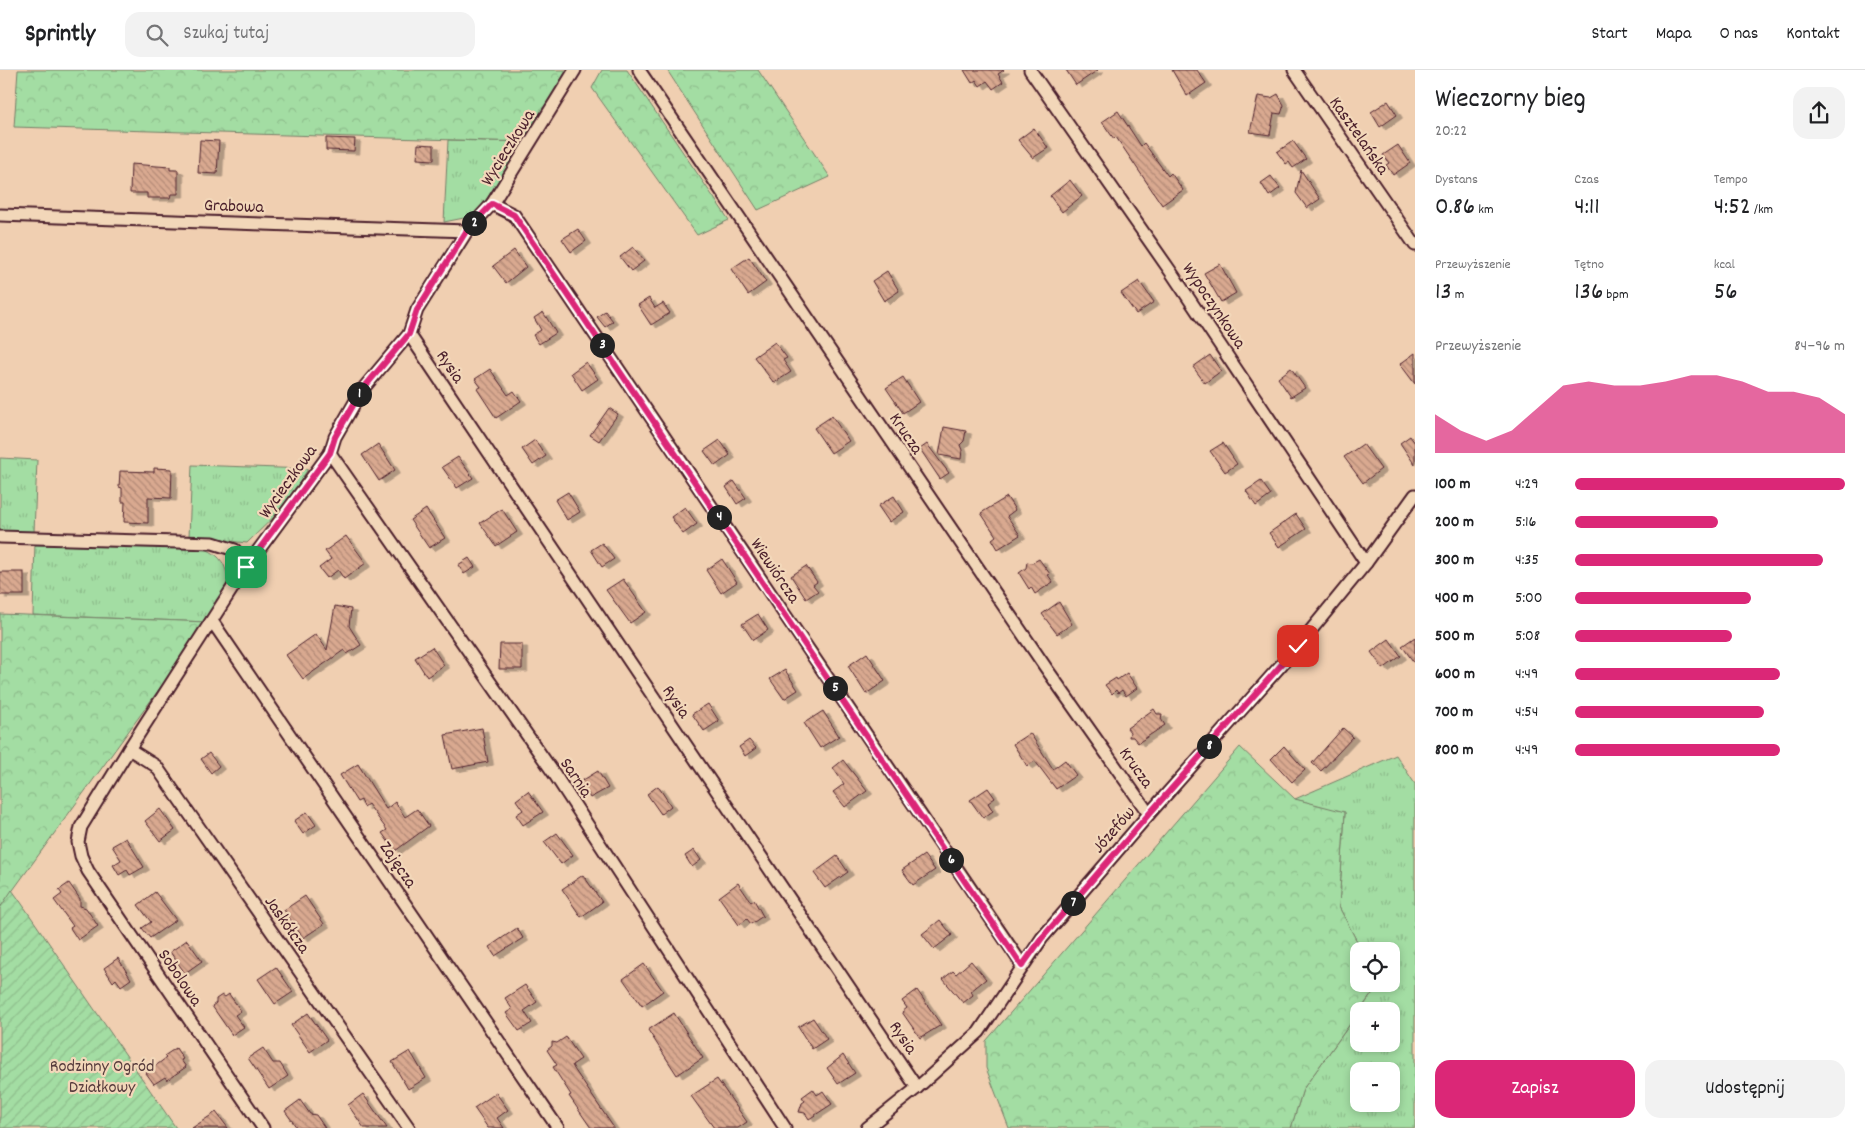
<!DOCTYPE html>
<html lang="pl">
<head>
<meta charset="utf-8">
<style>
	body { margin:0; font-family:Dekko,sans-serif; background:#f2f2f2; color:#202124; height:100vh; display:flex; flex-direction:column; font-size:19px; white-space:nowrap }
	* { box-sizing:border-box; margin:0 }
	p { font-size:16px; color:#757577 }
	.icon { flex:none; width:28px; height:28px; fill:none; stroke:currentColor; stroke-width:2; stroke-linecap:round; stroke-linejoin:round }
	.map { position:relative; flex:1; overflow:hidden }
	.sheet { display:flex; flex-direction:column; background:#fff; width:450px }
	.sheet>* { flex:none }
	.tools { position:absolute; left:1350px; top:872px; display:grid; gap:10px }
	.tools a { display:grid; place-items:center; width:50px; height:50px; border-radius:10px; background:#fff; box-shadow:0 2px 8px #0003; font-size:25px }
	.pin { position:absolute; display:grid; place-items:center; width:42px; height:42px; color:#fff; margin:-21px; border-radius:10px; box-shadow:0 2px 8px #0006 }
	.km { position:absolute; width:25px; height:25px; margin:-12px; border-radius:50%; background:#222; color:#fff; font-size:14px; line-height:25px; text-align:center }
	.round { display:grid; place-items:center; flex:none; width:52px; height:52px; border-radius:15px; background:#f2f2f2 }
	.summary { display:flex; align-items:center; justify-content:space-between; height:85px; padding:0 20px }
	h1 { font-size:28px; font-weight:600; line-height:38px }
	.metrics { display:grid; grid-template-columns:repeat(3,1fr); gap:8px; height:85px; padding:5px 20px }
	.metrics div { display:grid; align-content:center }
	.metrics b { font-size:25px; font-weight:600 }
	.metrics small { font-size:14px; font-weight:400 }
	.metrics p { font-size:14px }
	.chart { height:140px; padding:10px 20px }
	.chart p { display:flex; justify-content:space-between }
	.chart svg { width:100%; height:90px; margin-top:5px; fill:#db2777; opacity:.7 }
	.cta { display:flex; gap:10px; margin-top:auto; padding:10px 20px }
	.cta a { flex:1; height:58px; border-radius:15px; background:#db2777; color:#fff; font-size:20px; font-weight:600; line-height:58px; text-align:center }
	.cta a+a { background:#f2f2f2; color:#202124 }
	ul { padding:0 20px; list-style:none; font-size:16px }
	li { display:grid; grid-template-columns:80px 60px 1fr; align-items:center; height:38px }
	li i { height:12px; border-radius:6px; background:#db2777 }
	header { display:flex; align-items:center; gap:30px; box-sizing:border-box; height:70px; padding:0 25px; background:#fff; border-bottom:1px solid #e0e0e0 }
	header strong { font-size:24px }
	nav { display:flex; gap:28px; margin-inline-start:auto; font-size:18px }
	.search { width:350px; height:45px; background:#f2f2f2; display:flex; align-items:center; gap:12px; box-sizing:border-box; padding:0 18px; border-radius:15px; color:#757577; font-size:19px }
	main { display:flex; flex:1; min-height:0 }
	.map>svg:first-child { display:block }
</style>
</head>
<body>
<header>
<strong>Sprintly</strong>
<div class="search"><svg class="icon" aria-label="search" viewBox="0 0 24 24"><circle cx="10" cy="10" r="6"/><path d="M15 15l6 6"/></svg>Szukaj tutaj</div>
<nav><a>Start</a><a>Mapa</a><a>O nas</a><a>Kontakt</a></nav>
</header>
<main>
<div class="map">
<svg width="1415" height="1058" viewBox="0 0 1415 1058">
	<defs>
		<pattern id="grass-tufts" width="24" height="20" patternUnits="userSpaceOnUse" patternTransform="scale(1.25)"><rect width="24" height="20" fill="#a3dda3"/><path d="M3 7l-1-3M5 7V3M7 7l1-3M15 17l-1-3M17 17v-4M19 17l1-3" fill="none" stroke="#8ebd8c"/></pattern>
		<pattern id="forest-crowns" width="20" height="18" patternUnits="userSpaceOnUse" patternTransform="scale(1.25)"><rect width="20" height="18" fill="#a3dda3"/><path d="M2 6a3 3 0 1 1 6 0M12 15a3 3 0 1 1 6 0" fill="none" stroke="#8ebd8c"/></pattern>
		<pattern id="garden-furrows" width="10" height="10" patternUnits="userSpaceOnUse" patternTransform="scale(1.25)"><rect width="10" height="10" fill="#a3dda3"/><path d="M-1 1l2-2M0 10L10 0M9 11l2-2" fill="none" stroke="#8ebd8c"/></pattern>
		<pattern id="building-back-hatch" width="6" height="6" patternUnits="userSpaceOnUse" patternTransform="scale(1.25)"><rect width="6" height="6" fill="#d9a990"/><path d="M-1 5l2 2M0 0l6 6M5-1l2 2" fill="none" stroke="#b28976"/></pattern>
		<filter id="shadow"><feDropShadow dx="5.5" dy="3" stdDeviation="0" flood-color="#0004"/></filter>
	</defs>
	<rect width="100%" height="100%" fill="#f0cfb1"/>
	<filter id="ink" filterUnits="userSpaceOnUse"><feTurbulence type="fractalNoise" baseFrequency=".02" numOctaves="2"/><feDisplacementMap in="SourceGraphic" scale="10" xChannelSelector="R" yChannelSelector="G"/><feConvolveMatrix kernelMatrix="1 2 1 2 8 2 1 2 1" color-interpolation-filters="sRGB"/></filter>
	<g filter="url(#ink)">
		<!-- grass -->
		<g fill="url(#grass-tufts)" stroke="#767e67" fill-rule="evenodd">
			<path d="M448,70L525,72L479,140L469,147L444,152Z"/>
			<path d="M0,388L37,390L34,462L0,461Z"/>
			<path d="M192,395L308,399L284,437L247,473L189,467Z"/>
			<path d="M35,471L202,478C226,485 233,507 222,529C218,537 212,545 208,552L33,545Z"/>
			<path d="M1396,685L1415,714V1058H1291L1303,1019L1359,942V974H1391V941H1360L1379,914H1391V881H1362L1339,837L1345,743L1295,729ZM1359,1001H1391V1034H1359Z"/>
		</g>
		<!-- forest -->
		<g fill="url(#forest-crowns)" stroke="#767e67">
			<path d="M18,0H570L525,72L14,57Z"/>
			<path d="M602,0H627L729,150L697,165L592,18Z"/>
			<path d="M667,0H758L830,107L758,140Z"/>
			<path d="M0,544L208,552L0,838Z"/>
			<path d="M1240,677L1295,729L1345,742L1339,837L1362,881H1359V914H1379L1303,1019L1291,1058H1009L986,998V971Z"/>
		</g>
		<!-- garden -->
		<path fill="url(#garden-furrows)" stroke="#767e67" d="M12,820L20,831L176,1058H0V838Z"/>
		<!-- building -->
		<g fill="url(#building-back-hatch)" stroke="#4a1f2b" filter="url(#shadow)">
			<path d="M964,0H1004L998,4L1003,12L993,19L987,11L980,16L976,10L972,13Z"/>
			<path d="M1066,0H1098L1076,15Z"/>
			<path d="M1172,0H1197L1206,13L1187,26Z"/>
			<path d="M1278,24L1284,35L1281,44L1274,43L1270,65L1250,62L1258,26L1271,28Z"/>
			<path d="M1388,31L1397,45L1380,57L1371,42Z"/>
			<path d="M1118,41L1141,76L1144,73L1168,106L1171,103L1183,120L1162,135L1116,67L1114,69L1102,52Z"/>
			<path d="M1034,58L1048,78L1033,88L1018,70Z"/>
			<path d="M326,68L355,69L354,81L326,80Z"/>
			<path d="M200,70L219,71L217,104L198,103Z"/>
			<path d="M1293,71L1306,89L1293,98L1289,92L1286,94L1277,82Z"/>
			<path d="M418,74L434,75V90L417,89Z"/>
			<path d="M1398,75L1410,93L1393,105L1386,95L1389,93L1383,85Z"/>
			<path d="M131,94L170,97V100H178V124H171L170,128H147V123H130Z"/>
			<path d="M1301,100L1320,129L1307,138L1296,123Z"/>
			<path d="M1271,106L1280,118L1269,126L1261,113Z"/>
			<path d="M1070,110L1082,126L1062,142L1050,126Z"/>
			<path d="M578,159L586,171L571,182L562,169Z"/>
			<path d="M633,177L644,191L631,201L620,187Z"/>
			<path d="M514,180L526,197L506,213L493,196Z"/>
			<path d="M749,187L766,212L748,225L731,199Z"/>
			<path d="M1220,194L1236,223L1221,232L1204,203Z"/>
			<path d="M887,201L899,221L884,231L872,211Z"/>
			<path d="M1139,211L1154,232L1136,244L1121,223Z"/>
			<path d="M649,228L655,238L663,233L670,243L651,255L638,235Z"/>
			<path d="M605,241L613,251L605,257L597,247Z"/>
			<path d="M543,242L556,263L539,274L533,265L541,260L534,248Z"/>
			<path d="M775,272L787,288L783,290L791,302L774,313L754,287Z"/>
			<path d="M1415,283V314L1400,294Z"/>
			<path d="M1210,285L1221,301L1205,313L1193,297Z"/>
			<path d="M586,292L598,309L582,320L571,303Z"/>
			<path d="M1291,298L1305,318L1291,327L1278,308Z"/>
			<path d="M490,299L508,325L514,321L521,331L496,348L477,319L481,317L475,309Z"/>
			<path d="M903,307L919,332L903,343L886,318Z"/>
			<path d="M609,338L618,344L599,371L590,365Z"/>
			<path d="M832,346L849,371L831,383L814,358Z"/>
			<path d="M944,357L966,361L964,371L960,375L962,380L961,389L939,385Z"/>
			<path d="M1410,366L1415,373V395L1400,373Z"/>
			<path d="M535,370L546,386L533,395L522,379Z"/>
			<path d="M720,370L730,385L715,396L704,381Z"/>
			<path d="M1223,373L1237,394L1225,402L1210,381Z"/>
			<path d="M378,374L395,400L379,411L362,385Z"/>
			<path d="M927,374L949,403L940,409L920,379Z"/>
			<path d="M1363,374L1381,399L1363,413L1344,387Z"/>
			<path d="M458,387L473,408L457,418L442,397Z"/>
			<path d="M154,398L172,399L171,428L148,427V453L124,452L125,432H122V418L119,417L120,401L154,402Z"/>
			<path d="M734,411L746,428L737,434L726,417Z"/>
			<path d="M1261,411L1271,425L1256,436L1246,421Z"/>
			<path d="M568,422L580,442L567,450L555,430Z"/>
			<path d="M894,426L904,442L889,452L878,436Z"/>
			<path d="M1007,427L1015,440L1007,446L1020,465L998,479L992,469L996,466L981,443Z"/>
			<path d="M685,437L697,454L683,464L671,447Z"/>
			<path d="M426,439L445,468L429,478L410,450Z"/>
			<path d="M502,439L517,462L496,476L480,453Z"/>
			<path d="M1296,444L1306,459L1279,477L1269,463Z"/>
			<path d="M346,466L366,493L344,509L338,500L327,508L319,498L331,489L325,481Z"/>
			<path d="M602,473L614,489L602,497L591,480Z"/>
			<path d="M469,488L475,497L464,504L458,495Z"/>
			<path d="M722,489L737,512L721,523L706,500Z"/>
			<path d="M1039,489L1050,504L1048,505L1053,512L1035,524L1031,517L1029,519L1019,503L1026,498L1027,492L1032,493Z"/>
			<path d="M806,496L817,512L813,515L818,521L806,529L791,506Z"/>
			<rect x="0" y="502" width="24" height="23"/>
			<path d="M623,509L646,542L630,553L606,520Z"/>
			<path d="M1059,532L1072,554L1057,564L1042,544Z"/>
			<path d="M335,536L351,539L349,556L361,575L347,584L344,580L303,609L286,585L316,564L327,580Z"/>
			<path d="M758,544L768,560L753,570L742,554Z"/>
			<path d="M1415,567V594L1402,576Z"/>
			<path d="M1389,569L1401,586L1383,599L1371,582Z"/>
			<path d="M500,574H522V599H499Z"/>
			<path d="M432,577L444,595L427,607L415,588Z"/>
			<path d="M867,583L885,611L866,624L848,596Z"/>
			<path d="M785,600L798,620L784,629L770,609Z"/>
			<path d="M1127,603L1137,618L1126,626L1122,620L1118,623L1116,620L1112,624L1105,615L1116,608L1117,610Z"/>
			<path d="M708,634L719,651L704,661L692,644Z"/>
			<path d="M1154,639L1157,644H1162L1161,649L1165,655L1138,673L1133,667H1129L1130,662L1127,658Z"/>
			<path d="M823,641L839,666L820,678L804,653Z"/>
			<path d="M482,658L488,692L452,699L445,665Z"/>
			<path d="M1343,658L1353,667L1321,701L1312,693Z"/>
			<path d="M1030,663L1053,699L1065,690L1076,705L1056,719L1035,691L1027,696L1013,674Z"/>
			<path d="M749,670L756,678L745,686L739,677Z"/>
			<path d="M1284,676L1305,700L1292,712L1271,689Z"/>
			<path d="M209,683L219,696L211,703L201,689Z"/>
			<path d="M843,690L867,721L845,737L833,722L844,714L833,698Z"/>
			<path d="M358,694L386,739L395,732L405,747L417,739L429,756L395,781L382,763L387,760L368,734L364,737L361,730L357,732L340,705Z"/>
			<path d="M598,701L608,718L590,728L580,712Z"/>
			<path d="M658,716L671,736L661,744L647,724Z"/>
			<path d="M988,718L995,728L988,733L993,741L983,748L970,730Z"/>
			<path d="M528,721L543,742L523,755L516,745L523,740L516,730Z"/>
			<path d="M160,739L175,760L160,771L145,751Z"/>
			<path d="M307,742L316,755L303,764L294,751Z"/>
			<path d="M557,763L573,785L561,794L544,772Z"/>
			<path d="M126,768L144,797L130,805L127,800L119,805L113,795L121,790L112,776Z"/>
			<path d="M694,780L701,790L692,797L685,786Z"/>
			<path d="M924,785L935,800L913,815L902,800Z"/>
			<path d="M837,786L848,802L825,818L814,803Z"/>
			<path d="M583,805L602,832L581,847L562,819Z"/>
			<path d="M69,813L80,829V836L86,838L98,856L78,870L70,858L73,856L54,830L62,824L59,820Z"/>
			<path d="M738,813L751,832L754,830L763,846L751,854L747,849L739,855L719,827Z"/>
			<path d="M155,822L176,850L150,868L142,858L151,852L138,835Z"/>
			<path d="M305,826L324,854L303,868L284,840Z"/>
			<path d="M940,850L952,865L934,879L922,864Z"/>
			<path d="M517,858L523,868L495,886L489,877Z"/>
			<path d="M187,870L202,891L185,903L170,882Z"/>
			<path d="M118,888L131,909L121,916L116,909L113,912L104,898Z"/>
			<path d="M971,891L986,909L971,921L973,925L963,933L943,909L953,901L956,904Z"/>
			<path d="M644,894L663,921L642,936L623,909Z"/>
			<path d="M276,897L293,922L275,934L258,909Z"/>
			<path d="M525,915L537,932L524,941L532,953L519,961L506,943L512,939L505,928Z"/>
			<path d="M917,920L941,955L920,968L902,942L907,938L902,931Z"/>
			<path d="M229,924L241,941L235,945L244,957L232,965L212,936L216,933V929L222,925L225,927Z"/>
			<path d="M308,943L327,970L310,982L291,955Z"/>
			<path d="M674,943L703,988L677,1005L648,960Z"/>
			<path d="M813,948L827,969L812,979L798,957Z"/>
			<path d="M566,967L581,989L572,995L574,999L614,1058H591L569,1026L571,1025L553,997L557,995L547,980L552,976V972L557,973Z"/>
			<path d="M176,978L183,989L181,990L186,997L167,1010L165,1007L154,1014L146,1003L166,988L164,986Z"/>
			<path d="M263,978L273,993H280L288,1006L269,1019L248,988Z"/>
			<path d="M410,981L426,1008L408,1019L392,992Z"/>
			<path d="M843,985L855,1003L838,1014L827,998Z"/>
			<path d="M717,1009L747,1052L738,1058H714L691,1026Z"/>
			<path d="M813,1019L817,1025L823,1021L832,1034L809,1049L805,1043L799,1042L802,1033L805,1031L802,1027Z"/>
			<path d="M496,1023L508,1040L497,1048L504,1058H488L474,1038Z"/>
			<path d="M363,1024L387,1058H364L348,1035Z"/>
			<path d="M300,1030L310,1044L316,1045L325,1058H297L285,1041Z"/>
			<path d="M216,1042L228,1058H192Z"/>
		</g>
		<g fill="none" stroke-linecap="round" stroke-linejoin="round">
			<!-- street casing -->
			<g stroke="#4a1f2b" stroke-width="15">
				<g id="street">
					<path d="M639,0L1046,598L1149,744"/>
					<path d="M1030,0L1171,202L1366,493"/>
					<path d="M1294,0L1415,175"/>
					<path d="M492,134L514,145L1023,896"/>
					<path d="M0,145L467,161"/>
					<path d="M409,264L917,1018"/>
					<path d="M330,383L555,705L785,1058"/>
					<path d="M0,467L213,473L235,480L246,497"/>
					<path d="M212,551L558,1058"/>
					<path d="M129,679L156,696L409,1058"/>
					<path d="M263,1058L88,801L81,786L78,772L81,757L129,679L246,497L330,383L335,367L362,320L409,264L417,240L467,161L492,134L575,0"/>
					<path d="M867,1058L917,1018L979,962L1042,868L1149,744L1298,576L1366,493L1415,425"/>
				</g>
			</g>
			<!-- street -->
			<use href="#street" stroke="#f2d7b9" stroke-width="11"/>
		</g>
	</g>
	<g fill="none" stroke-linecap="round" stroke-linejoin="round" filter="url(#ink)">
		<!-- route casing -->
		<g stroke="#fff" stroke-width="10">
			<path id="route" d="M246,497L330,383L335,367L362,320L409,264L417,240L467,160L492,134L514,145L1022,896L1042,868L1149,744L1298,576"/>
		</g>
		<!-- route -->
		<use href="#route" stroke="#db2777" stroke-width="6"/>
	</g>
	<g text-anchor="middle" stroke-width="4.5" stroke-linejoin="round" paint-order="stroke">
		<!-- street labels -->
		<g font-size="18" fill="#4a1f2b" stroke="#f2d7b9">
			<text transform="translate(1360 65) rotate(55)" y="6">Kasztelańska</text>
			<text transform="translate(507 77) rotate(-58)" y="6">Wycieczkowa</text>
			<text transform="translate(234 135) rotate(2)" y="6">Grabowa</text>
			<text transform="translate(1215 235) rotate(56)" y="6">Wypoczynkowa</text>
			<text transform="translate(451 296) rotate(56)" y="6">Rysia</text>
			<text transform="translate(907 363) rotate(56)" y="6">Krucza</text>
			<text transform="translate(287 411) rotate(-54)" y="6">Wycieczkowa</text>
			<text transform="translate(776 500) rotate(56)" y="6">Wiewiórcza</text>
			<text transform="translate(677 631) rotate(56)" y="6">Rysia</text>
			<text transform="translate(1137 697) rotate(55)" y="6">Krucza</text>
			<text transform="translate(577 707) rotate(56)" y="6">Sarnia</text>
			<text transform="translate(1113 759) rotate(-49)" y="6">Józefów</text>
			<text transform="translate(399 794) rotate(56)" y="6">Zajęcza</text>
			<text transform="translate(288 854) rotate(55)" y="6">Jaskółcza</text>
			<text transform="translate(181 907) rotate(56)" y="6">Sobolowa</text>
			<text transform="translate(904 967) rotate(56)" y="6">Rysia</text>
		</g>
		<!-- park labels -->
		<g font-size="18" fill="#573c3d" stroke="#f2d7b9">
			<text x="102" y="1001">Rodzinny Ogród<tspan x="102" dy="21">Działkowy</tspan></text>
		</g>
	</g>
</svg>
<div class="tools">
<a><svg class="icon" aria-label="locate" viewBox="0 0 24 24"><circle cx="12" cy="12" r="6"/><path d="M12 2v4M12 18v4M2 12h4M18 12h4"/></svg></a>
<a>+</a>
<a>−</a>
</div>
<div class="pin" style="left:246px;top:497px;background:#1e9e55"><svg class="icon" aria-label="arrive" viewBox="0 0 24 24"><path d="M6 21V4h12l-3 4 3 4H6"/></svg></div>
<div class="pin" style="left:1298px;top:576px;background:#d93025"><svg class="icon" aria-label="check" viewBox="0 0 24 24"><path d="M5 12l5 5 9-10"/></svg></div>
<b class="km" style="left:359px;top:324px">1</b>
<b class="km" style="left:474px;top:153px">2</b>
<b class="km" style="left:602px;top:275px">3</b>
<b class="km" style="left:719px;top:447px">4</b>
<b class="km" style="left:835px;top:618px">5</b>
<b class="km" style="left:951px;top:790px">6</b>
<b class="km" style="left:1073px;top:833px">7</b>
<b class="km" style="left:1209px;top:676px">8</b>
</div>
<section class="sheet">
<div class="summary"><div><h1>Wieczorny bieg</h1><p>20:22</p></div><a class="round"><svg class="icon" aria-label="share" viewBox="0 0 24 24"><path d="M12 15V3M7 8l5-5 5 5M5 13v7h14v-7"/></svg></a></div>
<div class="metrics">
<div><p>Dystans</p><b>0.86<small> km</small></b></div>
<div><p>Czas</p><b>4:11</b></div>
<div><p>Tempo</p><b>4:52<small> /km</small></b></div>
</div>
<div class="metrics">
<div><p>Przewyższenie</p><b>13<small> m</small></b></div>
<div><p>Tętno</p><b>136<small> bpm</small></b></div>
<div><p>kcal</p><b>56</b></div>
</div>
<div class="chart"><p><span>Przewyższenie</span>84–96 m</p>
<svg viewBox="0 0 160 44" preserveAspectRatio="none"><path d="M0 44V25L10 33L20 38L30 33L40 22L50 11L60 9L70 11L80 11L90 9L100 6L110 6L120 9L130 14L140 14L150 17L160 25V44z"/></svg>
</div>
<ul>
<li><b>100 m</b>4:29<i style="width:100%"></i></li>
<li><b>200 m</b>5:16<i style="width:53%"></i></li>
<li><b>300 m</b>4:35<i style="width:92%"></i></li>
<li><b>400 m</b>5:00<i style="width:65%"></i></li>
<li><b>500 m</b>5:08<i style="width:58%"></i></li>
<li><b>600 m</b>4:49<i style="width:76%"></i></li>
<li><b>700 m</b>4:54<i style="width:70%"></i></li>
<li><b>800 m</b>4:49<i style="width:76%"></i></li>
</ul>
<div class="cta"><a>Zapisz</a><a>Udostępnij</a></div>
</section>
</main>
</body>
</html>
